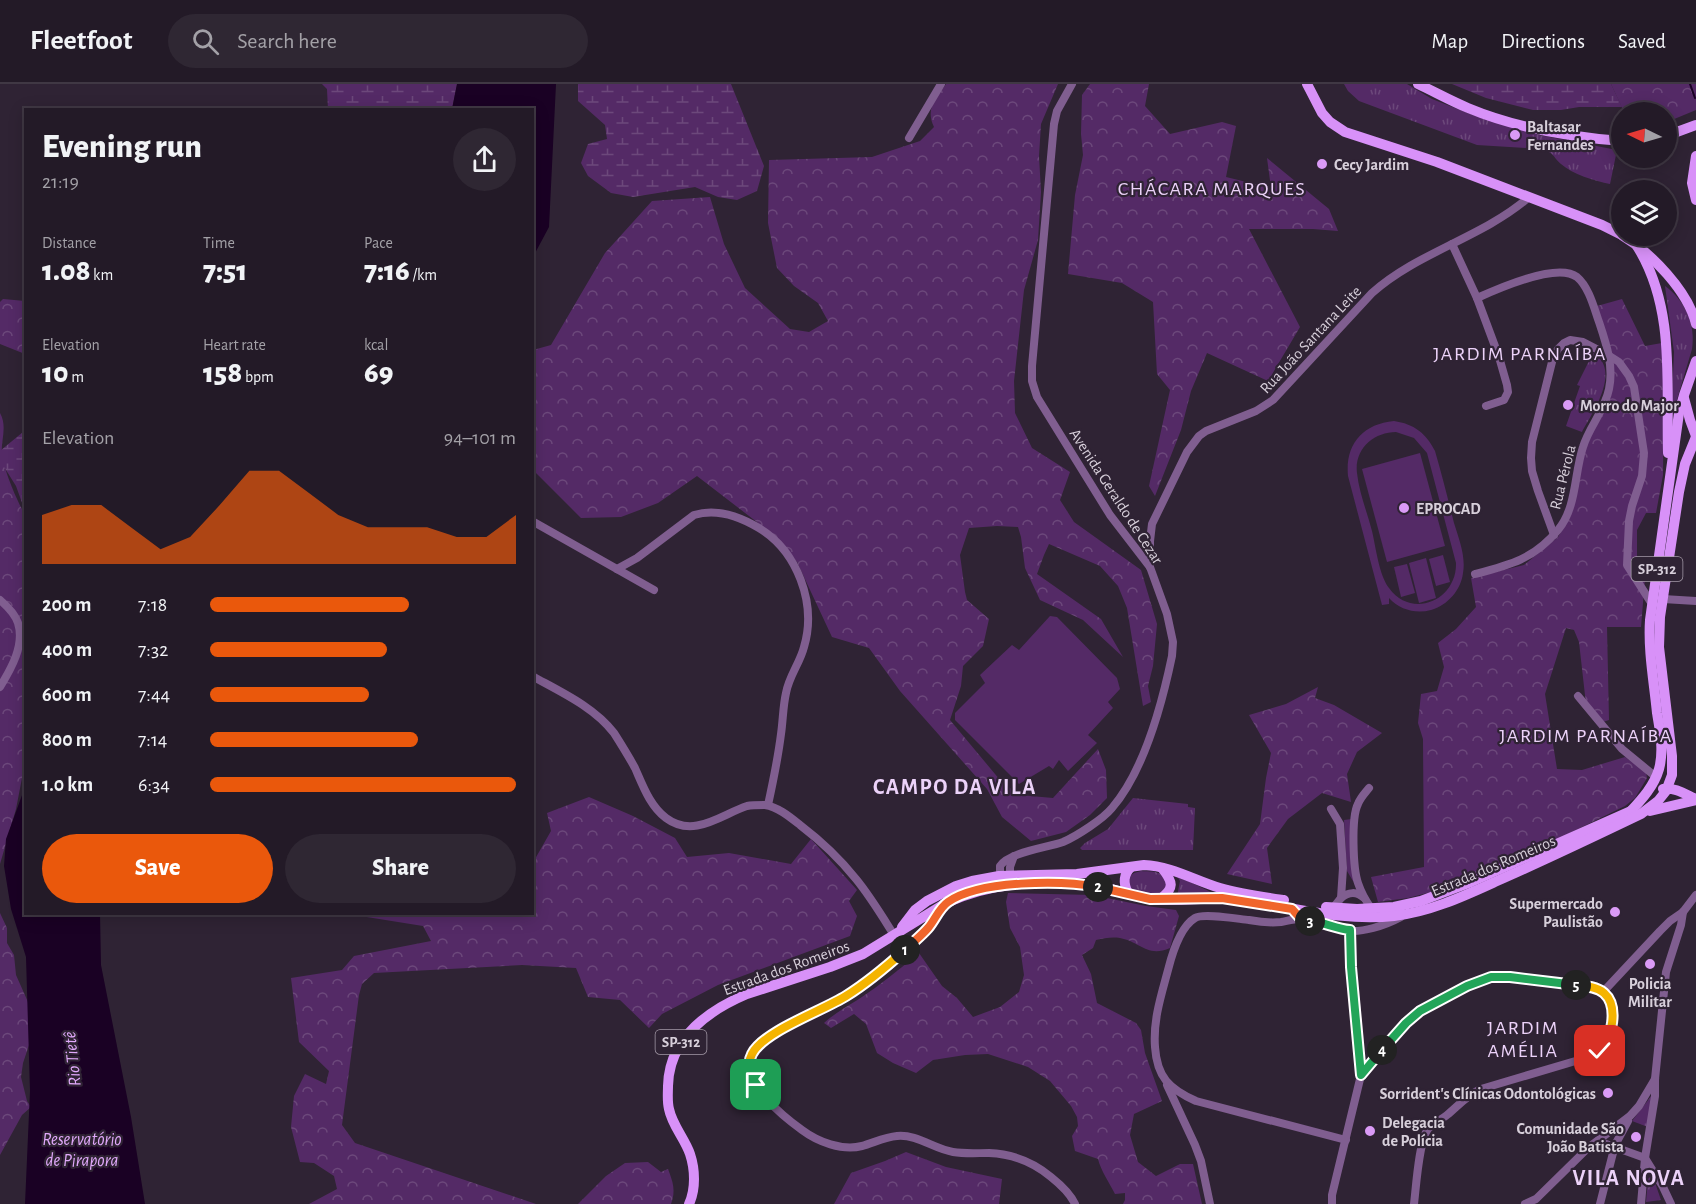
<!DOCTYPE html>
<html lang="en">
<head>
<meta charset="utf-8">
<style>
	body { margin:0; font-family:"Alegreya Sans",sans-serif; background:#2f2733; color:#f1f3f6; height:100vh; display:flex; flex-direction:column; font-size:22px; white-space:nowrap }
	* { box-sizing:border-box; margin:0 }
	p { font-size:20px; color:#a3a1a7 }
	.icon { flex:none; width:33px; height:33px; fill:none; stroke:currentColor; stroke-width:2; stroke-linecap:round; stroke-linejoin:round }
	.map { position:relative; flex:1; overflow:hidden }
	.panel { position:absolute; left:24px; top:24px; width:510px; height:807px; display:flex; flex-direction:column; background:#231a27; border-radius:0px; box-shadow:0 3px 15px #0003,0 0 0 2px #403844 }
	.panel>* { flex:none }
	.needle { width:39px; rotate:275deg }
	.fabs { position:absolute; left:1611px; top:18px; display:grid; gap:12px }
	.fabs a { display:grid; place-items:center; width:66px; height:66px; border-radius:50%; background:#231a27; box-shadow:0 3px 15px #0003,0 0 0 2px #403844; font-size:30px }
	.pin { position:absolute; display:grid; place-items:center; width:51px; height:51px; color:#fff; margin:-26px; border-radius:12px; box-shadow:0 3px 9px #0006 }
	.km { position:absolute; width:30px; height:30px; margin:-15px; border-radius:50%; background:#222; color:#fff; font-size:16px; line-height:30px; text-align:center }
	.round { display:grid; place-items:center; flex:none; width:63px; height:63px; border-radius:32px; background:#2f2733 }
	.overview { display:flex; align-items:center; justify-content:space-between; height:102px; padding:0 18px }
	h1 { font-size:33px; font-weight:800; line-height:45px }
	.stats { display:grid; grid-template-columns:repeat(3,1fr); gap:9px; height:102px; padding:6px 18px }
	.stats div { display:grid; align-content:center }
	.stats b { font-size:30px; font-weight:800 }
	.stats small { font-size:16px; font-weight:400 }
	.stats p { font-size:16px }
	.chart { height:168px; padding:12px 18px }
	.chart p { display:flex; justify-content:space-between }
	.chart svg { width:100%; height:108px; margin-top:6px; fill:#ea580c; opacity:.7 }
	.action { display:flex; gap:12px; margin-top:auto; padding:12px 18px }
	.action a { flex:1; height:69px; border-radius:36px; background:#ea580c; color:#fff; font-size:24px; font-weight:800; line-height:69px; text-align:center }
	.action a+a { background:#2f2733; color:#f1f3f6 }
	ul { padding:0 18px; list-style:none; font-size:20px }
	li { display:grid; grid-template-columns:96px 72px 1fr; align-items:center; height:45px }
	li i { height:15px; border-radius:8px; background:#ea580c }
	header { display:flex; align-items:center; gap:36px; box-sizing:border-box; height:84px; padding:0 30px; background:#231a27; border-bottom:2px solid #403844 }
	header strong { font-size:28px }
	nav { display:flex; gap:33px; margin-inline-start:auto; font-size:21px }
	.search { width:420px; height:54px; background:#2f2733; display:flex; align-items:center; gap:15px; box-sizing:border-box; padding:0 21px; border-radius:33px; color:#a3a1a7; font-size:22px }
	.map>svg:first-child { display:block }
</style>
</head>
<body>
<header>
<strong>Fleetfoot</strong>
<div class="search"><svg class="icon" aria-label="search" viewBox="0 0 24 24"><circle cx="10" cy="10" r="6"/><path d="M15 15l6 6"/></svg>Search here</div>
<nav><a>Map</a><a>Directions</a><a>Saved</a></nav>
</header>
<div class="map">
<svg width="1696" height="1120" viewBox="0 0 1696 1120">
	<defs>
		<pattern id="grass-tufts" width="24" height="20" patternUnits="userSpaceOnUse" patternTransform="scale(1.5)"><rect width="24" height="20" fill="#542a66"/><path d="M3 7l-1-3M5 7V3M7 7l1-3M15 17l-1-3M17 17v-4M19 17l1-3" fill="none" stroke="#6c487b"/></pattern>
		<pattern id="forest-crowns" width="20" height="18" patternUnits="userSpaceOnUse" patternTransform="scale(1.5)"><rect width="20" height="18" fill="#542a66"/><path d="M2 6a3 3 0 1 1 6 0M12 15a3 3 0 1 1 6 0" fill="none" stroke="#6c487b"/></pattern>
		<pattern id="wetland-marsh" width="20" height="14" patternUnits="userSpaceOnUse" patternTransform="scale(1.5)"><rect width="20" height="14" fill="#542a66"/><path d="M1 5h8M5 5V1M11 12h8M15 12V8" fill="none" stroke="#6c487b"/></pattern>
	</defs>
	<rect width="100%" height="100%" fill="#2f2334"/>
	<!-- grass -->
	<g fill="url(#grass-tufts)">
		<path d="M1344,0H1407L1432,15L1473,31L1539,51L1617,66L1610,100C1595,97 1572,90 1561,80C1553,73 1555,70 1543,65L1477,61L1359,17L1348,7Z"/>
		<path d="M1665,202C1685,216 1696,241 1692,265L1676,319H1673L1672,317L1674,268Z"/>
		<path d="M1593,269C1622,286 1593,328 1582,348L1566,342L1580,302L1577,301Z"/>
		<path d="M1133,714L1188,720V723L1195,724L1193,766H1082L1080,764L1085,759L1108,745Z"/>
		<path d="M1352,735L1354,793L1353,797L1347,787L1344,736Z"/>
		<path d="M1141,787C1154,788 1161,786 1169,799L1158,812L1146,811L1131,805L1129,797L1130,792L1134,789Z"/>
		<path d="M1178,794L1188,797L1217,811L1177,813L1180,797Z"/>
		<path d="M1652,1011L1648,1043L1632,1037Z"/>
		<path d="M1651,1092L1653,1093L1661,1116L1646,1118L1648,1095Z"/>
	</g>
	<!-- forest -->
	<g fill="url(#forest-crowns)">
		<path d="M946,0H1058L1041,40L1039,72L1041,108L1038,156L1024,206L1014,297L1015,329L1032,364L1070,388L1060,416L1074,438L1141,486L1157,540L1153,582L1148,602L1151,618L1143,622L1127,524L1118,502L1100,482L1049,460L1044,471L1037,490L1101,535L1123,573L1083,536L1040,516L1025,484L1021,453L1018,443L997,442L969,444L960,471L965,508L967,516L989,535L983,562L963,582L961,602L950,636L1000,696L1019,711L1053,714L1098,665L1106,686L1107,714L1090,731L1066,748L1031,757L1002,733L987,705L900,607L869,564L832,553L797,478L775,452L697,392L658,419L621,433L581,434L533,386V266L551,261L605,169L652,117L710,113L724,160L745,204L790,245L809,248L828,237L818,219L794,202L777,184L768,139L769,76L872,73L920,57L934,43C925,24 936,15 946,0Z"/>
		<path d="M1090,0H1149L1145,22L1170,50L1222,38L1236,42L1226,93L1271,104L1267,74L1329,125L1338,147L1313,145H1249L1300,243L1268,297L1207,269L1191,307L1181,346L1155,412L1149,402L1170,306L1157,290L1153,218L1122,199L1068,190L1075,111L1083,71L1081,50L1082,11Z"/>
		<path d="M1611,0H1696V26L1667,38L1666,28H1624Z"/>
		<path d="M3,215L25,217V270L0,260V218Z"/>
		<path d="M1622,215L1645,262L1662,259L1664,274L1663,391L1656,429H1646L1637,446V483L1645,494L1641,543H1607L1609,636L1603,638L1586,620L1579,558L1574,546L1566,544L1545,610L1557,685L1582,686L1625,673L1646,688L1647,694L1635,714L1625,722L1535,766L1435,807L1408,814L1378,818L1371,793L1424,783L1423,655L1418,639L1421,610L1437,607L1444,583L1438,559L1456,545L1476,523L1471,494L1524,481L1558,453L1569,435L1582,371L1611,311L1613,284L1611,265L1597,222Z"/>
		<path d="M0,329C8,343 0,358 2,372C4,385 18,421 26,431L25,687L22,694L16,725L0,780Z"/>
		<path d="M1318,603L1315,614L1334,621L1382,649L1357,668L1347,690L1351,718L1322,709L1288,735L1267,764L1272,800L1227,790L1260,740L1266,694L1271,669L1249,631L1286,620Z"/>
		<path d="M589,713L633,732L675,754L687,773L729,769L791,780L811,755L857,806L849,817L857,832L850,852L718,901L662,930L649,944L620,916L588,913L576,884L522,881L374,889L362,900L359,911L342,1041L355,1059L536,1120H309L337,1105L334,1092L314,1079L300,1078L291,1043L294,1012L305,990L326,1000L329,987L299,958L291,894L342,886L354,872L431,857L423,842L348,830H532L533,775H535L551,747L547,729Z"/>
		<path d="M1008,809L1092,811L1146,822L1176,826L1179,832L1170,864C1147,874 1141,858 1120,854C1112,853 1104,854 1096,856L1093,864L1082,871L1091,890L1097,919L1136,939L1141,946L1145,969L1162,1017L1134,1030L1130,1051L1138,1078L1156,1092L1180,1080H1193L1202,1120H1123L1125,1116V1109L1115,1110C1109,1098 1101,1087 1098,1075L1075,1067L1072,1052L1078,1042L1077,1033L1071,1022L1050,997L1028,983L988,970L965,971L933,976L916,989L893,979L877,969L866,940L854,930L831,944L824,939C835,929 846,923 859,915C880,901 900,885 919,869L942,902L957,914L973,933L1000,923L1019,908L1024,891L1020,863L1010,844L1006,818Z"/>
		<path d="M0,829L7,844V859L14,871L16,891L28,918L30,958L23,979L21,993L27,1017L31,1023L22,1031L0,1071Z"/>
		<path d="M906,1068L946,1083L1002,1095L999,1120H834L851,1089L885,1077Z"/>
		<path d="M648,1078L661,1088L668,1085C673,1098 676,1107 671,1120H578L606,1092L625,1079Z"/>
	</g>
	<!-- wetland -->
	<g fill="url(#wetland-marsh)">
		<path d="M322,0H457L452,25L328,26L327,5Z"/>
		<path d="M578,0H731L764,82L757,107L737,116L718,113L695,103L633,113L611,109L588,92L581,79L588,60L607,55L605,41L578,17Z"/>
		<path d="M1452,0H1611L1622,23H1579L1561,26H1533L1486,14Z"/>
		<path d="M25,344V427L16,402L1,378L0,367L23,348Z"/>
	</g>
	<!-- pitch -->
	<g fill="#542a66" fill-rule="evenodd">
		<path d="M1394,337C1414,340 1426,349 1435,367C1442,391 1448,415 1454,439C1459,455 1466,473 1463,489C1461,506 1448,521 1431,526C1416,530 1400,526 1389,514V520L1382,521L1348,392C1345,361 1362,340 1394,337ZM1396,348L1414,354L1427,369L1456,479C1457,516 1412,536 1389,504C1379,491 1376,464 1372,447C1367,428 1359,408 1357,389C1354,365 1374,348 1396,348Z"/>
		<path d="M1420,369L1445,462L1387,478L1362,385Z"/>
		<path d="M1443,471L1450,498L1436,502L1429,475Z"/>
		<path d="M1426,474L1436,514L1419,519L1409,479Z"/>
		<path d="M1407,480L1415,509L1401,513L1394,483Z"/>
		<path d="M1050,532L1057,533L1117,594L1120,605L1108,618L1113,624L1088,651L1097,659L1068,687L1059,676L1053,685L1049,682L1019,700L955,636V629L985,599L980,591L1012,561L1019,566Z"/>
	</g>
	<!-- water -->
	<g fill="#1a0124">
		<path d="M457,0H556L549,143L533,173L532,26L452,25Z"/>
		<path d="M25,703L26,830H100L101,881L131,1033L145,1120H25L30,1007L26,873L11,825L4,782L6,755Z"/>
	</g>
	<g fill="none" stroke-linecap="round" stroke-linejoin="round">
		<!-- stream -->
		<path stroke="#1a0124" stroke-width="2" d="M1690,0L1695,14"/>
		<!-- minor -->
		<g stroke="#805e90" stroke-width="8">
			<path d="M909,54L941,0"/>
			<path d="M1452,160L1477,214L1499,273L1507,301L1508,308L1504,316L1486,322"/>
			<path d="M532,437L654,506"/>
			<path d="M1554,451L1538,407L1532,387L1531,374L1532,358L1553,274L1558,265L1564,259L1570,256L1583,258L1608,271L1619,278L1629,292L1634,303L1644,369L1642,392L1632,422L1629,437L1627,481L1652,520"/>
			<path d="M1150,483V457L1152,440L1187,368L1199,352L1206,347L1256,327L1273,316L1372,209C1418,168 1481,154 1528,114"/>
			<path d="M617,485L637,474L694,431C716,424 739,432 759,444C797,467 817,519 804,563C800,579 789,592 786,609C783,622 783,636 781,650C778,674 773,698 768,721"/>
			<path d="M1475,490C1510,481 1534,475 1558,446C1577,423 1574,390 1583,363C1589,343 1605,326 1609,305C1614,282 1606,259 1599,238C1594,224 1589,203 1577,193C1557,178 1497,205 1477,214"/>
			<path d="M1663,515L1696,517"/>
			<path d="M0,516C7,522 15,530 18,539C25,561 11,585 0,603"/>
			<path d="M532,592C561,608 594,623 614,649C621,660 629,673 635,684C643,702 650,722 666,734C694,755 722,730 747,722C752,721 760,721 765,721C778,723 790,733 800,741C821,757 840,775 856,795C870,812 882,832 894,851"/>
			<path d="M1578,612L1622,665L1656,693"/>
			<path d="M1369,704C1365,709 1360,714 1358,720C1351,733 1353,785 1358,799C1361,808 1366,817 1371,824"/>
			<path d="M1331,725L1340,740L1343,784L1341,814L1333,824"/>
			<path d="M1000,795V782C1010,768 1046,764 1063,758C1077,752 1103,735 1112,724C1144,687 1162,620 1172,572L1173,558L1167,530L1150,483L1110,431L1037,313L1032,297V282L1054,40L1057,27L1072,0"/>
			<path d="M1010,796V783L1014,772"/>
			<path d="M1341,814C1348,808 1357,807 1364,814"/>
			<path d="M943,824C918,858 882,890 846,912C829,922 811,930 794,939C778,947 754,957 750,976C745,1002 784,1033 802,1046C818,1058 842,1067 862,1062C873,1059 885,1053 897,1052C917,1050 934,1065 953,1068C965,1070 977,1069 989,1069C1013,1070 1033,1078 1051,1093C1061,1101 1070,1109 1075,1120"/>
			<path d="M1603,908L1660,847L1670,837L1683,828L1696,811"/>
			<path d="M1361,991L1406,939L1420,927L1467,902L1491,893L1502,892L1591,904C1597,906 1603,907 1607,913C1617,925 1614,951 1604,963C1600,967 1594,970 1589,973L1481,1005C1467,1011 1458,1022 1447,1031C1441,1036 1433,1039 1428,1045C1419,1056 1416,1104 1414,1120"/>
			<path d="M1167,1001L1195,1061L1201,1077L1210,1120"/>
			<path d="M1346,1056L1196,1017C1169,1005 1157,993 1155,963C1153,936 1161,912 1168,886C1172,870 1180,843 1195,834C1203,829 1238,835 1249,836C1260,838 1271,839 1281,838C1287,837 1293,835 1300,835C1315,835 1329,843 1344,846C1361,850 1386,841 1401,833"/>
			<path d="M1598,1057L1645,1074L1663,1103L1671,1120"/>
			<path d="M1332,1120V1111L1361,991L1356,919L1351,883L1350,846"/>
			<path d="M1525,1120L1536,1115L1588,1064L1630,1032L1639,1022L1655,995"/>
			<path d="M1600,1120L1615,1061L1628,1037"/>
			<path d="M1641,1120L1645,1074L1655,1012V995L1666,888L1681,841L1683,828"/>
		</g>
		<!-- major -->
		<g stroke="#d891f8" stroke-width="10">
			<path d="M1307,0L1322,29L1330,38L1345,48L1437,78L1602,141L1622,151"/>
			<path d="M1418,0C1435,8 1451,17 1468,24C1516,44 1570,53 1622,57"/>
			<path d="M1666,52L1696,41"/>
			<path d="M1696,72L1692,99L1696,116"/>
			<path d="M1623,152C1651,169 1688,207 1696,240"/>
			<path d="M1637,162C1676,224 1666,300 1668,369"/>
			<path d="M1684,314L1690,336L1696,352"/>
			<path d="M1663,705C1675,703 1685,710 1696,715"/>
			<path d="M1631,727C1642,715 1654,702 1659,685C1664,667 1660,647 1657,629C1654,598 1648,567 1650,536L1679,329L1684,311L1696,277"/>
			<path d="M1650,727L1696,716"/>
			<path d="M1128,809C1123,799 1123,791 1131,783"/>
			<path d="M1160,815C1175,804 1173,798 1162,784"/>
			<path d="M1326,823L1357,825L1394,823L1421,817L1471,798L1633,726"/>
			<path d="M902,843L915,826L927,817L956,802L972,797L999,792L1077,790L1144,781C1171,782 1194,796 1220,804C1241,810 1263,813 1284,816"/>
			<path d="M689,1120C696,1105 695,1085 690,1070C685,1055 672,1041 669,1025C667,1017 668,1009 668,1002C669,954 707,927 747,910L830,883L863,870L946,819C993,797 1052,794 1102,803C1118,806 1134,813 1150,815C1177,818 1205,813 1232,815C1286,821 1339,838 1394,832C1430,828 1464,812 1497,797C1545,776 1593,753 1641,730L1658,717L1666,707L1672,691V672L1659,563L1660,533L1679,408L1685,380L1696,353"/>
		</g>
	</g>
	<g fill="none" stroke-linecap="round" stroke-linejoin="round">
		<!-- split-1 casing -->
		<g stroke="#fff" stroke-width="12">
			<path id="split-1" d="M756,1001C752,991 746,981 752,970C764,947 822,927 846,912C867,899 886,883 905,866"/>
		</g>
		<!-- split-2 casing -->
		<g stroke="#fff" stroke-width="12">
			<path id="split-2" d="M905,866C912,859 921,852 928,844C935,836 939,824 948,818C980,796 1061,796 1098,803"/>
		</g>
		<!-- split-3 casing -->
		<g stroke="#fff" stroke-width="12">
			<path id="split-3" d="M1098,803L1150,815L1222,814L1292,825L1301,835L1310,837"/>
		</g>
		<!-- split-4 casing -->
		<g stroke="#fff" stroke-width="12">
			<path id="split-4" d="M1310,837C1324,838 1336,845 1350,846L1351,883L1361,991L1382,966"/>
		</g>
		<!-- split-5 casing -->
		<g stroke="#fff" stroke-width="12">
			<path id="split-5" d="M1382,966L1406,939L1420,927L1467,902L1491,893H1510L1576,901"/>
		</g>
		<!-- split-6 casing -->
		<g stroke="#fff" stroke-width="12">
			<path id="split-6" d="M1576,901C1586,902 1597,903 1604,909C1619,922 1612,955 1600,967"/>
		</g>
		<!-- split-1 -->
		<use href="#split-1" stroke="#f5b400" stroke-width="8"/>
		<!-- split-2 -->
		<use href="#split-2" stroke="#f0652b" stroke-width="8"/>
		<!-- split-3 -->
		<use href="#split-3" stroke="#f0652b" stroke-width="8"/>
		<!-- split-4 -->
		<use href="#split-4" stroke="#22a559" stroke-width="8"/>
		<!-- split-5 -->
		<use href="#split-5" stroke="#22a559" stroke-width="8"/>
		<!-- split-6 -->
		<use href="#split-6" stroke="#f5b400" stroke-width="8"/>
	</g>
	<!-- markers -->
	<g fill="#da9af6" stroke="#2f2334" stroke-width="2">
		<circle cx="1515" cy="51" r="6"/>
		<circle cx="1322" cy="80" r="6"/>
		<circle cx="1568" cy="321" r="6"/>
		<circle cx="1404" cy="424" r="6"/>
		<circle cx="1615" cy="828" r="6"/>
		<circle cx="1650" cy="880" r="6"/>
		<circle cx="1608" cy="1009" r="6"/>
		<circle cx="1370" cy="1047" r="6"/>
		<circle cx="1636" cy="1053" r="6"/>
	</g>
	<g text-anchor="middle" stroke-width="4.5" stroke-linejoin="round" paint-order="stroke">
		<!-- shield labels -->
		<g fill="#2f2334" stroke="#a59ba8" stroke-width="1.5">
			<rect x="1631.5" y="473" width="51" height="24" rx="4.5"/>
			<rect x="655.5" y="946" width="51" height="24" rx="4.5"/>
		</g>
		<g font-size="15" font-weight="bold" fill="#d7cfda">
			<text x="1657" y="490">SP-312</text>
			<text x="681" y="963">SP-312</text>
		</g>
		<!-- poi labels -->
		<g font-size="16" font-weight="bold" fill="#d7cfda" stroke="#2f2334" text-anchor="start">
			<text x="1527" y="48">Baltasar<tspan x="1527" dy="18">Fernandes</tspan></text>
			<text x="1334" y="86">Cecy Jardim</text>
			<text x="1580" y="327">Morro do Major</text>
			<text x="1416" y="430">EPROCAD</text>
			<text x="1603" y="825" text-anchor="end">Supermercado<tspan x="1603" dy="18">Paulistão</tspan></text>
			<text x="1650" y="905" text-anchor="middle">Policia<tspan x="1650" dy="18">Militar</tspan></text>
			<text x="1596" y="1015" text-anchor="end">Sorrident's Clínicas Odontológicas</text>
			<text x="1382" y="1044">Delegacia<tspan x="1382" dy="18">de Polícia</tspan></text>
			<text x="1624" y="1050" text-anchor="end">Comunidade São<tspan x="1624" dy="18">João Batista</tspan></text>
		</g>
		<!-- street labels -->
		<g font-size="16" fill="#d7cfda" stroke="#2f2334">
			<text transform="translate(1310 255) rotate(-47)" y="6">Rua João Santana Leite</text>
			<text transform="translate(1562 393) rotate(-76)" y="6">Rua Pérola</text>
			<text transform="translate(1117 412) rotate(57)" y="6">Avenida Geraldo de Cezar</text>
			<text transform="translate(1493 781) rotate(-23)" y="6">Estrada dos Romeiros</text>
			<text transform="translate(786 883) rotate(-20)" y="6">Estrada dos Romeiros</text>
		</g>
		<!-- water labels -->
		<g font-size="18" font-style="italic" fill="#e0a8fa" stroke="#2f2334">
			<text transform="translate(72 975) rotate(-96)" y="6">Rio Tietê</text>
			<text x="82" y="1061">Reservatório<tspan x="82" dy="21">de Pirapora</tspan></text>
		</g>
		<!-- quarter labels -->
		<g font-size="20" letter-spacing="1.5" fill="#ecd2f9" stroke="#2f2334">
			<text x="1212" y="111">CHÁCARA MARQUES</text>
			<text x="1520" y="276">JARDIM PARNAÍBA</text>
			<text x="1586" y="658">JARDIM PARNAÍBA</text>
			<text x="1523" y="950">JARDIM<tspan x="1523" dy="23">AMÉLIA</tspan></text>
		</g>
		<!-- district labels -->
		<g font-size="22" font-weight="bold" letter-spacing="1.5" fill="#ecd2f9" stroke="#2f2334">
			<text x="955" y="710">CAMPO DA VILA</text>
			<text x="1629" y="1101">VILA NOVA</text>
		</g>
	</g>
</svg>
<div class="fabs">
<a><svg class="needle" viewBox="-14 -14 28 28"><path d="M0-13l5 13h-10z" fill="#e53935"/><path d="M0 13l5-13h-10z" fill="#a3a1a7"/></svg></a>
<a><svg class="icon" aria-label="layers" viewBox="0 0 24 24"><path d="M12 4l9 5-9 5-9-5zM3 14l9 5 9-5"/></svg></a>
</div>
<div class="pin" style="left:756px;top:1001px;background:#1e9e55"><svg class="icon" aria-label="arrive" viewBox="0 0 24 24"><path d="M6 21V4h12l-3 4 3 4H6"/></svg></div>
<div class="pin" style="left:1600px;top:967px;background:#d93025"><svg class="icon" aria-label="check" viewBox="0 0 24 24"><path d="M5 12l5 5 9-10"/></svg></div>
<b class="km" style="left:905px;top:866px">1</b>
<b class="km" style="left:1098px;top:803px">2</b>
<b class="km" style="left:1310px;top:837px">3</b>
<b class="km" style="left:1382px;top:966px">4</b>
<b class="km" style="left:1576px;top:901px">5</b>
<section class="panel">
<div class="overview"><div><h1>Evening run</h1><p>21:19</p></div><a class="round"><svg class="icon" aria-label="share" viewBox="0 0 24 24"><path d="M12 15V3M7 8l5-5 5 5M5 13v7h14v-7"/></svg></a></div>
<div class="stats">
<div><p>Distance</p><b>1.08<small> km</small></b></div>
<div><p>Time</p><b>7:51</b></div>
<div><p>Pace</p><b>7:16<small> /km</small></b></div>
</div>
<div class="stats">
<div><p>Elevation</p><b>10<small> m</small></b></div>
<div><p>Heart rate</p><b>158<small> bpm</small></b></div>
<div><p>kcal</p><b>69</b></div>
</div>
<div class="chart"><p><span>Elevation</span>94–101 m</p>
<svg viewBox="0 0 160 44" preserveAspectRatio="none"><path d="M0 44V24L10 20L20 20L30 29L40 38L50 33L60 20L70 6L80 6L90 15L100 24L110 29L120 29L130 29L140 33L150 33L160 24V44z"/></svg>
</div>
<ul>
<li><b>200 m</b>7:18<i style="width:65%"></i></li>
<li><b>400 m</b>7:32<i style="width:58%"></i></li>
<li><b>600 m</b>7:44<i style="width:52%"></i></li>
<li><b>800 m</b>7:14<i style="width:68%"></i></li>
<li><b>1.0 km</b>6:34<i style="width:100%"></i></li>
</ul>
<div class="action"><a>Save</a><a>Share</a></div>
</section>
</div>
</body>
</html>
